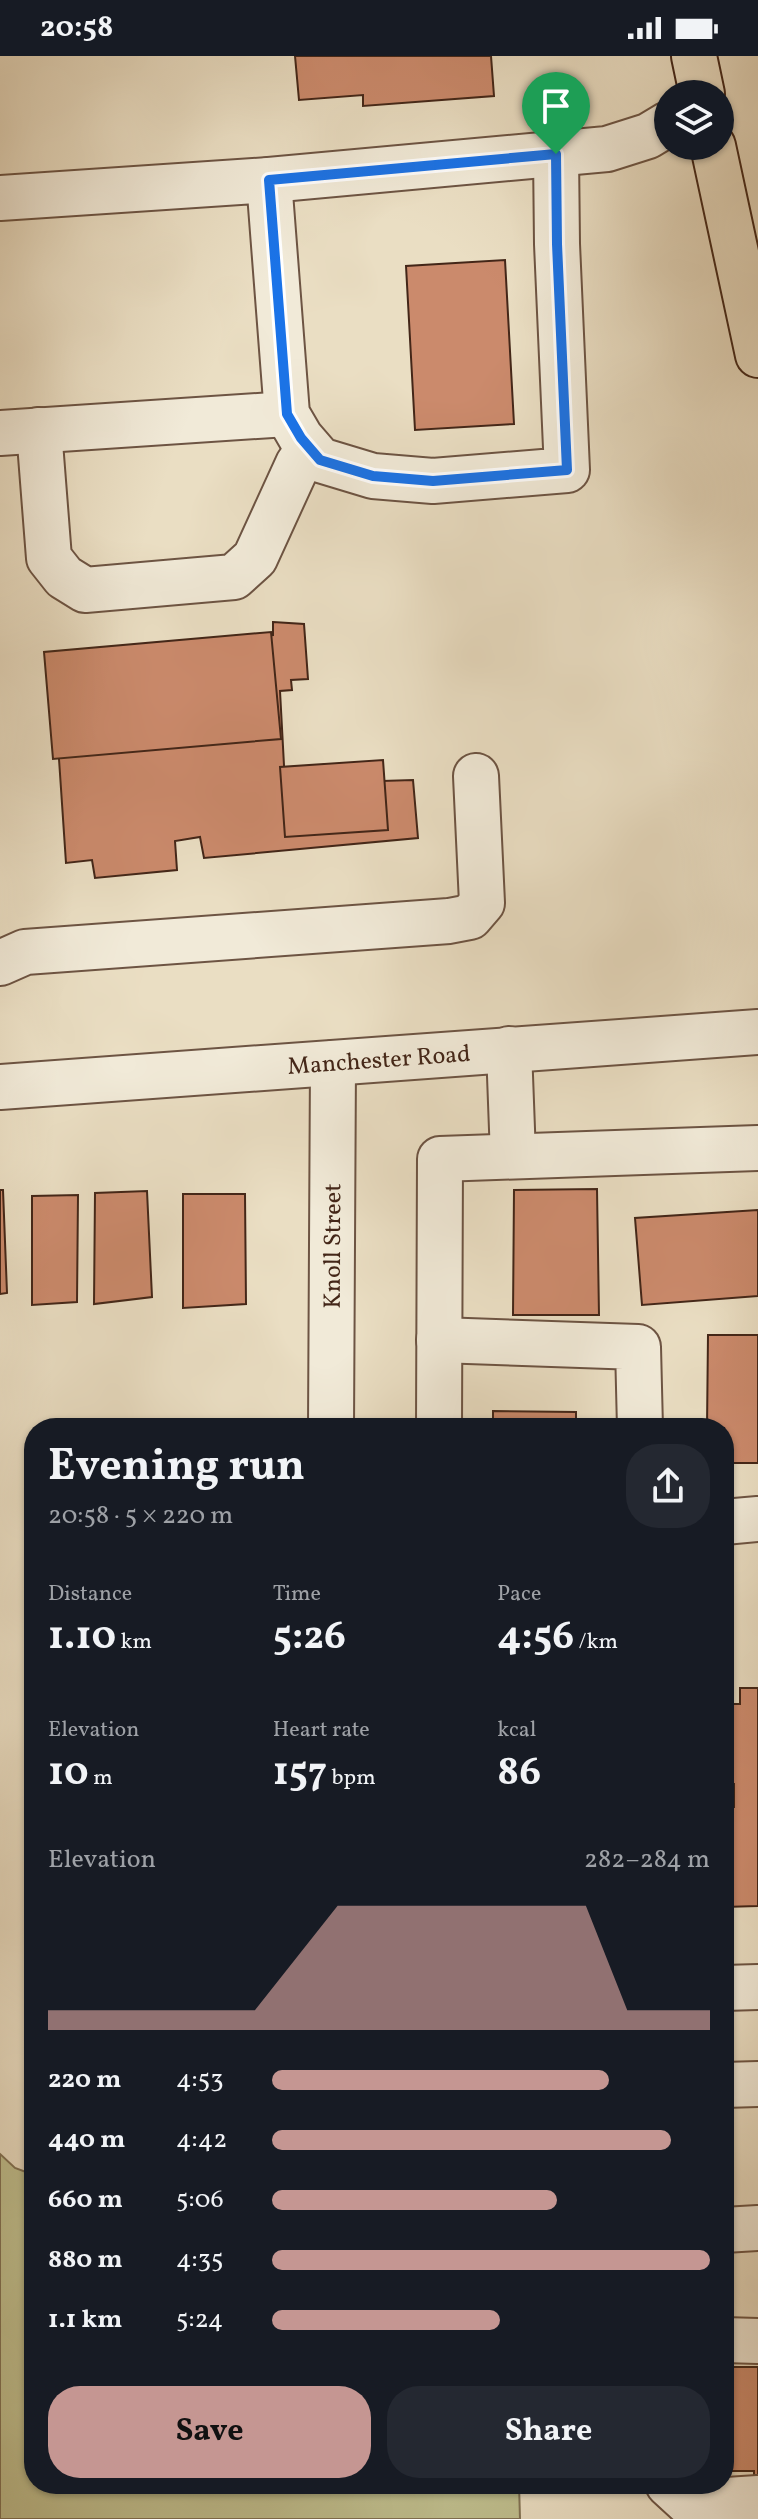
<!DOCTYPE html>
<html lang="en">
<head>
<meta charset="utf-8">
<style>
	body { margin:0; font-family:Vollkorn,serif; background:#242831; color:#f1f3f6; height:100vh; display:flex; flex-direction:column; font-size:30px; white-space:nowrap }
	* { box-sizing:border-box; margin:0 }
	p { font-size:26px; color:#9ea1a6 }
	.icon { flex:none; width:44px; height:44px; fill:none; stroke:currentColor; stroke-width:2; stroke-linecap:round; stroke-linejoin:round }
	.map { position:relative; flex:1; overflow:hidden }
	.sheet { position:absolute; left:24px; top:1362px; width:710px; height:1076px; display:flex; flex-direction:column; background:#171b24; border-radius:32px; box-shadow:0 2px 6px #0004 }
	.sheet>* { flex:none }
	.fabs { position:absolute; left:654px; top:24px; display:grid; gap:16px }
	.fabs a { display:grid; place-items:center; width:80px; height:80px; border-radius:50%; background:#171b24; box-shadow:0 2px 6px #0004; font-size:40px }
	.pin { position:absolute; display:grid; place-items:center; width:68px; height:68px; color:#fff; margin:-82px -34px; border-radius:50% 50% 50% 0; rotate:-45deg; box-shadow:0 0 8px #0007 }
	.pin .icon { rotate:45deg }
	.round { display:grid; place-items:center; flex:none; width:84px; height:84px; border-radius:32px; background:#242831 }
	.overview { display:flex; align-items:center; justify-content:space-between; height:136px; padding:0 24px }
	h1 { font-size:44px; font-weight:700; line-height:60px }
	.metrics { display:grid; grid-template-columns:repeat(3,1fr); gap:12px; height:136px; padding:8px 24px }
	.metrics div { display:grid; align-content:center }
	.metrics b { font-size:40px; font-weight:700 }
	.metrics small { font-size:22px; font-weight:400 }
	.metrics p { font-size:22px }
	.chart { height:224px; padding:16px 24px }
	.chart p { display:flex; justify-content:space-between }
	.chart svg { width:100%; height:144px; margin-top:8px; fill:#c59692; opacity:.7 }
	.button { display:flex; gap:16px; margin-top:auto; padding:16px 24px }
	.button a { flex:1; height:92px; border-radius:32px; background:#c59692; color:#111; font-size:32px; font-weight:700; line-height:92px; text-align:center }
	.button a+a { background:#242831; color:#f1f3f6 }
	ul { padding:0 24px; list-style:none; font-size:26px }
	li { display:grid; grid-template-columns:128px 96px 1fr; align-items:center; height:60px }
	li i { height:20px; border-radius:10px; background:#c59692 }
	.status { display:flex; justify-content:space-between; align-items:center; height:56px; padding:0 40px; background:#171b24; direction:ltr }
	.status svg { height:22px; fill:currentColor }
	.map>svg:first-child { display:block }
</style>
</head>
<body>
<div class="status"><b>20:58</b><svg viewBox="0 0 49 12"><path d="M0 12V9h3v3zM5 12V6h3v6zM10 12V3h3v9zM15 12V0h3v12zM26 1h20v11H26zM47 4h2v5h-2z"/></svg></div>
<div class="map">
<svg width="758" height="2463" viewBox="0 0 758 2463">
	<rect width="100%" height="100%" fill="#eadec3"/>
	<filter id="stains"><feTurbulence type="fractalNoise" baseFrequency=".0025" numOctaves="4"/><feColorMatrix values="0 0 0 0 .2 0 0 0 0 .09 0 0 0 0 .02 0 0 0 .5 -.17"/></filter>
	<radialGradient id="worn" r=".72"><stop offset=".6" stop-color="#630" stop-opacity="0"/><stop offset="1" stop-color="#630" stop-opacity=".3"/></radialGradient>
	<!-- green -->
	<path fill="#bfbf8f" stroke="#817254" stroke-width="2" d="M0,2098L15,2112L34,2119V2428H519L520,2463H0Z"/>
	<!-- building -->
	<g fill="#cb8a6c" stroke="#432618" stroke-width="2">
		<path d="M295,0H491L494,40L363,50V39L299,44Z"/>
		<path d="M505,204L514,368L415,374L406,210Z"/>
		<path d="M273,566L304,568L308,623L291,624L292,634L280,635L285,728L413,724L418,782L204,802L200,781L175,785L177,814L95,822L92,804L66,807L52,599L273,579Z"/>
		<path d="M271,576L281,683L53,703L44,596Z"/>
		<path d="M383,704L388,774L285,781L280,711Z"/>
		<path d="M597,1133L599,1259H513L514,1134Z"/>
		<path d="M0,1134H3L7,1237L0,1238Z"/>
		<path d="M147,1135L152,1241L94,1248L95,1137Z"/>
		<path d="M183,1138H245L246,1248L183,1252Z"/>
		<path d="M78,1139L77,1246L32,1249V1140Z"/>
		<path d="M758,1154V1240L642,1249L635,1162Z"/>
		<path d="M708,1279H758V1407H724V1372H707Z"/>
		<path d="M493,1355L576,1356V1372H493Z"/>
		<path d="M740,1632H758V1850L724,1851V1751H734V1728H724V1648H740Z"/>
		<path d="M729,2311H758V2419H754V2415H724V2337H728Z"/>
	</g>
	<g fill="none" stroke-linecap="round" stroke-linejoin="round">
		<!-- minor casing -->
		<g stroke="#6d5443" stroke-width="48">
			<g id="minor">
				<path d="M269,124L607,93L648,80L668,68"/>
				<path d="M0,142L269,124L287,358L301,382L320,404L373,420L433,425L567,414L557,188L556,98"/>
				<path d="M39,374L49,502L64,521L85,534L234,521L255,502L298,408L309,392"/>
				<path d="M0,377L287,358"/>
				<path d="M0,907L25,896L449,865L470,861L482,847L476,720"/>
				<path d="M509,993L513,1100"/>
				<path id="s1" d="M0,1031L758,976"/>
				<path d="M439,1284L638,1291L640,1372"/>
				<path id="s2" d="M331,1372L333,1007"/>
				<path d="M439,1372L440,1103L758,1092"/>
				<path d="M724,1466L758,1463"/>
				<path d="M724,1932L758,1931"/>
				<path d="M724,2029L758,2028"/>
				<path d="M724,2174L758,2172"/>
				<path d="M724,2284L758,2285"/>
				<path d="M668,2428L706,2463"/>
				<path d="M708,2463L727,2444L758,2442"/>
			</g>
		</g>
		<!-- major casing -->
		<g stroke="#432618" stroke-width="48">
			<g id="major">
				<path d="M694,0L702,38"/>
				<path d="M713,90L758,299"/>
			</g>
		</g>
		<!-- minor -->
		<use href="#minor" stroke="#f1ead8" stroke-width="44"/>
		<!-- major -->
		<use href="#major" stroke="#eadec3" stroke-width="44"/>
	</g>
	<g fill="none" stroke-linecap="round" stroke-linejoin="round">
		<!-- route casing -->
		<g stroke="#fff" stroke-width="16">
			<path id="route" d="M556,98L557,188L567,414L433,425L373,420L320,404L301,382L287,358L269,124Z"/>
		</g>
		<!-- route -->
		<use href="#route" stroke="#1a73e8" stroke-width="10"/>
	</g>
	<g text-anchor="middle" stroke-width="6" stroke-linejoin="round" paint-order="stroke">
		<!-- street labels -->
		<g font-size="24" fill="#432618" stroke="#f1ead8">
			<text dy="8" stroke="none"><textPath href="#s1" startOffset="380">Manchester Road</textPath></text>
			<text dy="8" stroke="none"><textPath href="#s2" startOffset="182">Knoll Street</textPath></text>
		</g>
	</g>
	<rect width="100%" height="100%" filter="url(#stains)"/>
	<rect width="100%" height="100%" fill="url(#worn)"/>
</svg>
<div class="fabs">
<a><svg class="icon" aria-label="layers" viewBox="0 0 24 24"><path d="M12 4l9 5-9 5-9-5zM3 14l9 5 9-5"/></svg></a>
</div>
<div class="pin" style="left:556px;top:98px;background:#1e9e55"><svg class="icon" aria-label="arrive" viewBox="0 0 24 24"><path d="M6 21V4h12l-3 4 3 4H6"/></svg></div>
<section class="sheet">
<div class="overview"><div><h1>Evening run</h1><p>20:58 · 5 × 220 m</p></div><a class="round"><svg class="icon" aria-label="share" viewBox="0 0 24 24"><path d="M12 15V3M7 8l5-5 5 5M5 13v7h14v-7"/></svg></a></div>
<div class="metrics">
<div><p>Distance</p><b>1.10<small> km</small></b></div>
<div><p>Time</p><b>5:26</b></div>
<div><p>Pace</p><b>4:56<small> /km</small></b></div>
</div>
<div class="metrics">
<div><p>Elevation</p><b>10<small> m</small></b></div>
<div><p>Heart rate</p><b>157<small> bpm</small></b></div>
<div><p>kcal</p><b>86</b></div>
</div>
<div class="chart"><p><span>Elevation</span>282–284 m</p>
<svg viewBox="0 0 160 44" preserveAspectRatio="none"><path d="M0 44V38L10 38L20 38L30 38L40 38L50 38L60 22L70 6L80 6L90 6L100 6L110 6L120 6L130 6L140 38L150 38L160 38V44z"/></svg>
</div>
<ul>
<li><b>220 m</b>4:53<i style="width:77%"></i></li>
<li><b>440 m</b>4:42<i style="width:91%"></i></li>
<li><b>660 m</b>5:06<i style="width:65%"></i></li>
<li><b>880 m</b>4:35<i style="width:100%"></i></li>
<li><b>1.1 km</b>5:24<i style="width:52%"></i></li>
</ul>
<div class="button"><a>Save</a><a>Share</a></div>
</section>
</div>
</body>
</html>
